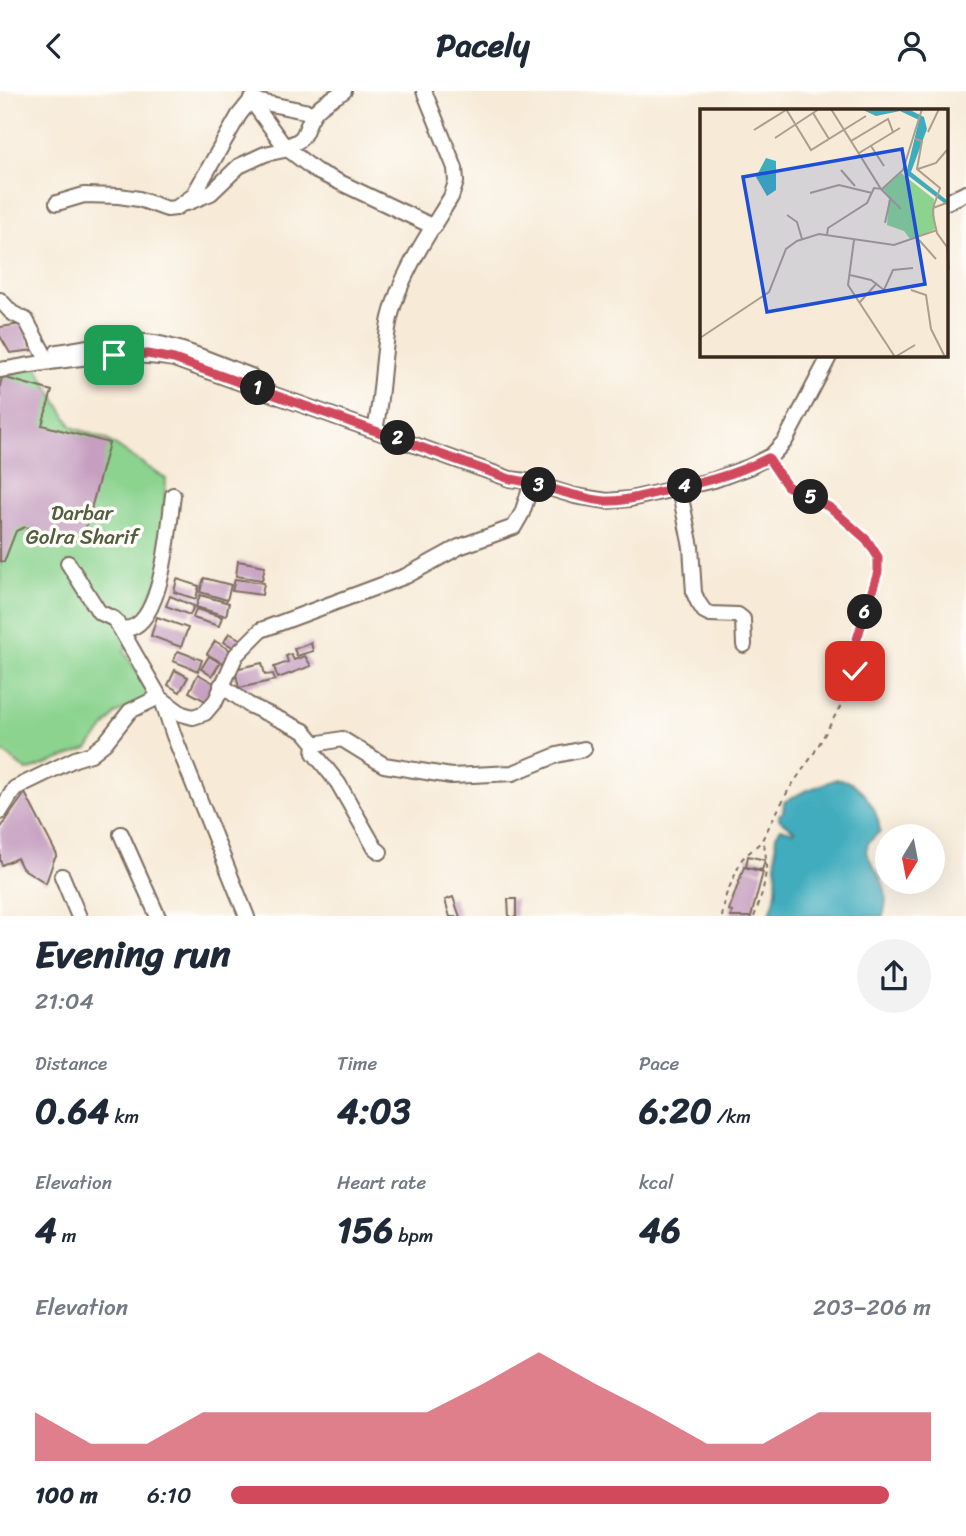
<!DOCTYPE html>
<html lang="en">
<head>
<meta charset="utf-8">
<style>
	body { margin:0; font-family:Sriracha,sans-serif; background:#f2f2f3; color:#1f2937; height:100vh; display:flex; flex-direction:column; font-size:26px; white-space:nowrap }
	* { box-sizing:border-box; margin:0 }
	p { font-size:23px; color:#747a83 }
	.icon { flex:none; width:38px; height:38px; fill:none; stroke:currentColor; stroke-width:2; stroke-linecap:round; stroke-linejoin:round }
	.map { position:relative; height:825px; overflow:hidden }
	.details { display:flex; flex-direction:column; background:#fff; flex:1 }
	.details>* { flex:none }
	.needle { width:46px; rotate:190deg }
	.buttons { position:absolute; left:875px; top:733px; display:grid; gap:14px }
	.buttons a { display:grid; place-items:center; width:70px; height:70px; border-radius:50%; background:#fff; box-shadow:0 7px 28px #0002; font-size:35px }
	.pin { position:absolute; display:grid; place-items:center; width:60px; height:60px; color:#fff; margin:-30px; border-radius:14px; box-shadow:0 4px 10px #0006 }
	.km { position:absolute; width:35px; height:35px; margin:-18px; border-radius:50%; background:#222; color:#fff; font-size:19px; line-height:35px; text-align:center }
	.round { display:grid; place-items:center; flex:none; width:74px; height:74px; border-radius:37px; background:#f2f2f3 }
	.summary { display:flex; align-items:center; justify-content:space-between; height:119px; padding:0 35px }
	h1 { font-size:38px; font-weight:700; line-height:52px }
	.figures { display:grid; grid-template-columns:repeat(3,1fr); gap:10px; height:119px; padding:7px 35px }
	.figures div { display:grid; align-content:center }
	.figures b { font-size:35px; font-weight:700 }
	.figures small { font-size:19px; font-weight:400 }
	.figures p { font-size:19px }
	.chart { height:196px; padding:14px 35px }
	.chart p { display:flex; justify-content:space-between }
	.chart svg { width:100%; height:126px; margin-top:7px; fill:#d1495b; opacity:.7 }
	ul { padding:0 35px; list-style:none; font-size:23px }
	li { display:grid; grid-template-columns:112px 84px 1fr; align-items:center; height:52px }
	li i { height:18px; border-radius:9px; background:#d1495b }
	header { display:flex; justify-content:space-between; align-items:center; height:91px; padding:0 35px; background:#fff; font-size:32px; font-weight:700 }
	.map>svg:first-child { display:block }
</style>
</head>
<body>
<header><svg class="icon" aria-label="back" viewBox="0 0 24 24"><path d="M15 5l-7 7 7 7"/></svg>Pacely<svg class="icon" aria-label="person" viewBox="0 0 24 24"><circle cx="12" cy="8" r="4"/><path d="M4 21q1-7 8-7t8 7"/></svg></header>
<div class="map">
<svg width="966" height="826" viewBox="0 0 966 826">
	<rect width="100%" height="100%" fill="#fdfcf7"/>
	<filter id="ink" filterUnits="userSpaceOnUse"><feTurbulence type="fractalNoise" baseFrequency=".0143" numOctaves="2"/><feDisplacementMap in="SourceGraphic" scale="14" xChannelSelector="R" yChannelSelector="G"/><feConvolveMatrix kernelMatrix="1 2 1 2 8 2 1 2 1" color-interpolation-filters="sRGB"/></filter>
	<filter id="wash" filterUnits="userSpaceOnUse"><feTurbulence type="fractalNoise" baseFrequency=".00686" numOctaves="4" result="noise"/><feDisplacementMap in="SourceGraphic" scale="28" xChannelSelector="R" yChannelSelector="G"/><feGaussianBlur stdDeviation="1.57" result="paint"/><feColorMatrix in="noise" values="0 0 0 0 0 0 0 0 0 0 0 0 0 0 0 0 0 1.4 0 .05"/><feComposite in="paint" operator="in"/></filter>
	<g filter="url(#wash)">
		<rect width="100%" height="100%" fill="#f7ead7"/>
		<!-- green -->
		<path fill="#8bd38f" stroke="#637e56" stroke-width="2" d="M36,275L72,336L107,349L166,388L161,481L137,537L124,560L152,605L115,623L88,658L27,680L0,658V286Z"/>
		<!-- water -->
		<path fill="#3facbd" stroke="#3d6b6e" stroke-width="2" d="M837,688C860,689 878,718 880,740L868,752L866,761C878,786 892,795 883,825H768C783,799 773,772 776,744L781,737L793,741L794,739L779,728V724L783,721L784,711L805,700Z"/>
		<g id="blocks">
			<!-- building -->
			<g fill="#c69fc0">
				<path d="M22,233L23,240L27,239L30,256L34,255L35,259L10,262L0,245V236Z"/>
				<path d="M2,286L52,300L42,334L109,352L82,451L25,436L16,440L4,471L0,470V294Z"/>
				<path d="M238,470L265,475L262,489L236,485Z"/>
				<path d="M204,487L231,494L227,509L200,501Z"/>
				<path d="M177,488L199,495L196,508L174,501Z"/>
				<path d="M235,488L264,492L262,504L232,500Z"/>
				<path d="M200,504L229,512L226,525L196,516Z"/>
				<path d="M170,505L194,515L190,524L166,515Z"/>
				<path d="M196,518L222,526L219,535L193,527Z"/>
				<path d="M157,526L188,537L181,556L151,545Z"/>
				<path d="M229,542L243,550L238,559L224,551Z"/>
				<path d="M215,550L235,562L228,575L207,563Z"/>
				<path d="M311,552L313,560L297,565L294,558Z"/>
				<path d="M178,560L202,569L198,580L173,570Z"/>
				<path d="M291,563L294,569L305,565L311,575L278,587L274,576L288,571L286,565Z"/>
				<path d="M209,565L220,572L212,585L201,578Z"/>
				<path d="M262,572L265,584L273,583L275,589L239,597L235,578Z"/>
				<path d="M175,579L188,586L180,601L168,594Z"/>
				<path d="M198,583L219,595L209,612L189,601Z"/>
				<path d="M25,702L57,764L54,769L46,792L22,777L17,767L2,774L0,769V738Z"/>
				<path d="M748,765L765,769L762,779L746,776Z"/>
				<path d="M744,776L763,781L751,826H731L732,821L729,819Z"/>
				<path d="M453,806L460,826H450L445,809Z"/>
				<path d="M508,808H516V826H509Z"/>
			</g>
		</g>
	</g>
	<g filter="url(#ink)">
		<use href="#blocks" fill-opacity="0" stroke="#7d6d5f" stroke-width="2"/>
		<g fill="none" stroke-linecap="round" stroke-linejoin="round">
			<!-- minor casing -->
			<g stroke="#7d6d5f" stroke-width="18">
				<g id="minor">
					<path d="M251,9L314,22"/>
					<path d="M285,55C309,49 302,41 313,24C319,13 334,7 344,0"/>
					<path d="M947,111L966,102"/>
					<path d="M57,112L84,104L119,105L139,108L167,118L176,117L193,105L239,24L251,9L285,56L316,80L434,136"/>
					<path d="M187,112L211,102L239,75L265,63L289,58"/>
					<path d="M0,209L12,222L26,229L44,263"/>
					<path d="M57,261C87,257 123,247 154,252C187,258 219,273 251,285"/>
					<path d="M0,279C57,270 117,258 174,268L510,388L526,390L575,405L607,410L630,408L714,389L749,376L771,365L785,350L830,264"/>
					<path d="M375,339C383,302 382,264 390,227C400,184 428,144 451,106L456,91L455,77L424,0"/>
					<path d="M679,397L691,456L694,502L698,511L704,520L710,523L738,524L743,528L744,554"/>
					<path d="M68,472L99,521L114,528L117,532L163,612L174,645L247,826"/>
					<path d="M120,537C163,547 169,431 173,404"/>
					<path d="M221,594L249,614L304,640L315,653L314,662L338,692L375,757L380,761"/>
					<path d="M315,653L342,648L384,674L451,685L513,682L557,664L584,658"/>
					<path d="M0,721L15,697L75,668L91,663L105,652L130,620L159,606L182,623L193,626L205,622L216,609L236,564L261,539L406,485L459,456L514,436L522,422L532,392"/>
					<path d="M121,743L158,826"/>
					<path d="M62,785L79,826"/>
				</g>
			</g>
			<!-- path -->
			<g stroke="#7d6d5f" stroke-width="2" stroke-dasharray="5 5" stroke-linecap="butt">
				<path d="M722,826L726,804L742,768L761,751L789,698L813,664L849,600L855,580L857,548L879,473L875,458L847,431L823,412L787,395L774,376"/>
				<path d="M754,826C764,800 770,776 763,749"/>
			</g>
			<!-- minor -->
			<use href="#minor" stroke="#fff" stroke-width="14"/>
		</g>
	</g>
	<g fill="none" stroke-linecap="round" stroke-linejoin="round" filter="url(#ink)">
		<!-- route casing -->
		<g stroke="#fff" stroke-width="14">
			<path id="route" d="M114,264L148,263L174,268L510,388C542,392 572,407 605,410C623,411 642,405 659,401C696,393 733,385 768,367L787,395L831,417L867,449L878,466V481L857,548L855,580"/>
		</g>
		<!-- route -->
		<use href="#route" stroke="#d1495b" stroke-width="9"/>
	</g>
	<g text-anchor="middle" stroke-width="7" stroke-linejoin="round" paint-order="stroke">
		<!-- park labels -->
		<g font-size="21" fill="#535d40" stroke="#fdfcf7">
			<text x="82" y="429">Darbar<tspan x="82" dy="24">Golra Sharif</tspan></text>
		</g>
	</g>
	<!-- overview -->
	<g transform="translate(700 18)">
		<rect width="248" height="248" fill="#f7ead7"/>
		<path d="M201,64L234,90L235,120L211,131L204,122L187,116L189,87L183,80Z" fill="#8bd38f"/>
		<path d="M161,0H208L224,8L227,20L211,63L248,92V97L206,65L219,11L200,2L176,7ZM66,49L76,52V81L67,87L56,68Z" fill="#3facbd"/>
		<path fill="none" stroke="#ac9d8d" stroke-width="2" d="M86,0L111,41L166,7M131,0L181,80L201,100M113,4L129,30M54,21L86,1M228,23L239,0M75,29L119,0M215,30L222,32L217,60L240,79L233,99M151,32L188,10L193,23M171,37L184,57M159,44L200,19M218,60L236,54L247,41M141,61L155,77M110,84L139,76L172,84M249,93L233,99V106L237,124L247,138L249,161M87,106L97,113L102,130M185,114L190,91M127,126L128,119L167,94L174,79L182,80L203,61L222,0M154,131L148,176L195,248M219,131L236,150M150,166L171,171L184,181L193,161L213,159M211,181L226,186L231,220L245,248M160,193L177,174M0,229L69,183L86,140L97,132L119,125L194,136L237,121M195,248L215,236"/>
		<path fill="#1d4ed8" fill-opacity="0.15" stroke="#1d4ed8" stroke-width="3.5" d="M202,40L225,175L67,203L43,68Z"/>
		<rect width="248" height="248" fill="none" stroke="#3b2a1e" stroke-width="3.5"/>
	</g>
</svg>
<div class="buttons">
<a><svg class="needle" viewBox="-14 -14 28 28"><path d="M0-13l5 13h-10z" fill="#e53935"/><path d="M0 13l5-13h-10z" fill="#747a83"/></svg></a>
</div>
<div class="pin" style="left:114px;top:264px;background:#1e9e55"><svg class="icon" aria-label="arrive" viewBox="0 0 24 24"><path d="M6 21V4h12l-3 4 3 4H6"/></svg></div>
<div class="pin" style="left:855px;top:580px;background:#d93025"><svg class="icon" aria-label="check" viewBox="0 0 24 24"><path d="M5 12l5 5 9-10"/></svg></div>
<b class="km" style="left:258px;top:297px">1</b>
<b class="km" style="left:398px;top:347px">2</b>
<b class="km" style="left:539px;top:394px">3</b>
<b class="km" style="left:685px;top:395px">4</b>
<b class="km" style="left:811px;top:406px">5</b>
<b class="km" style="left:865px;top:521px">6</b>
</div>
<section class="details">
<div class="summary"><div><h1>Evening run</h1><p>21:04</p></div><a class="round"><svg class="icon" aria-label="share" viewBox="0 0 24 24"><path d="M12 15V3M7 8l5-5 5 5M5 13v7h14v-7"/></svg></a></div>
<div class="figures">
<div><p>Distance</p><b>0.64<small> km</small></b></div>
<div><p>Time</p><b>4:03</b></div>
<div><p>Pace</p><b>6:20<small> /km</small></b></div>
</div>
<div class="figures">
<div><p>Elevation</p><b>4<small> m</small></b></div>
<div><p>Heart rate</p><b>156<small> bpm</small></b></div>
<div><p>kcal</p><b>46</b></div>
</div>
<div class="chart"><p><span>Elevation</span>203–206 m</p>
<svg viewBox="0 0 160 44" preserveAspectRatio="none"><path d="M0 44V27L10 38L20 38L30 27L40 27L50 27L60 27L70 27L80 17L90 6L100 17L110 27L120 38L130 38L140 27L150 27L160 27V44z"/></svg>
</div>
<ul>
<li><b>100 m</b>6:10<i style="width:94%"></i></li>
</ul>
</section>
</body>
</html>
